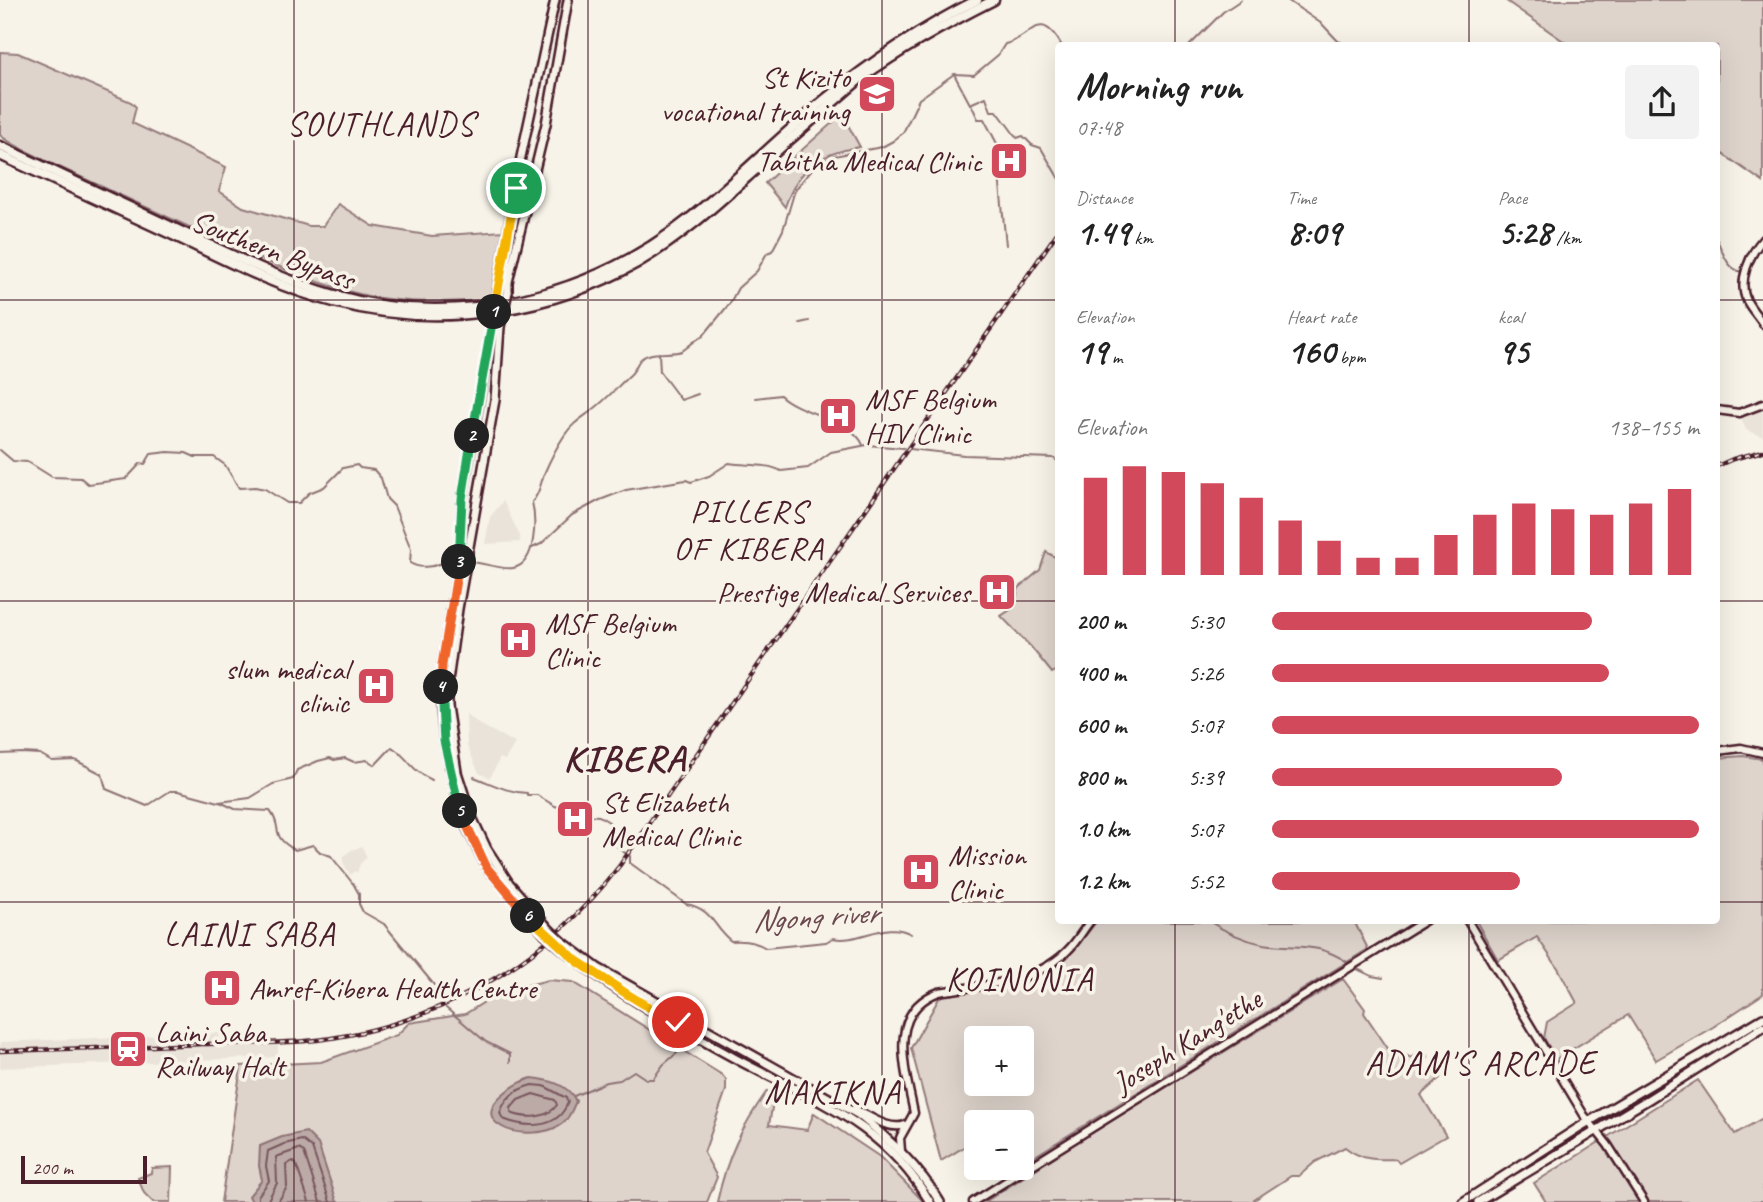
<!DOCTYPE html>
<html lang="en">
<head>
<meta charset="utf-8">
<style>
	body { margin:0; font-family:Caveat,sans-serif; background:#f2f2f2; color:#222; height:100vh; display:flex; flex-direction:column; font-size:26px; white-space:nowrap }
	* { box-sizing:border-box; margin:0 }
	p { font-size:23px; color:#767676 }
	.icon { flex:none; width:38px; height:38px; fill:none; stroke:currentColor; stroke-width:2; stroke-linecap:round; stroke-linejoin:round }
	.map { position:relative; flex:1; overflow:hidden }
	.sheet { position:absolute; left:1055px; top:42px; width:665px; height:882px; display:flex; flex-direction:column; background:#fff; border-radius:7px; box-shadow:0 7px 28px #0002 }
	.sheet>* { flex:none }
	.fabs { position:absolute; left:964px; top:1026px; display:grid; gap:14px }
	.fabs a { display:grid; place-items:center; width:70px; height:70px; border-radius:7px; background:#fff; box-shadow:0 7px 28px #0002; font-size:35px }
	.scale { position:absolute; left:21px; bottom:18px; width:126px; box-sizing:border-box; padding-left:7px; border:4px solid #4a1f2b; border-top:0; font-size:19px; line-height:24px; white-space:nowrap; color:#4a1f2b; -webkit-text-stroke:5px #f7f3e8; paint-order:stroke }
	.pin { position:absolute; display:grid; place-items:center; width:60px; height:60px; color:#fff; margin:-30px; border:4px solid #fff; border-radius:50%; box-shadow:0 2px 7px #0007 }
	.km { position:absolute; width:35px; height:35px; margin:-18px; border-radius:50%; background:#222; color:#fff; font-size:19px; line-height:35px; text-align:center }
	.round { display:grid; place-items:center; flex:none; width:74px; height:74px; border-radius:7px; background:#f2f2f2 }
	.overview { display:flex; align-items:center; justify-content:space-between; height:119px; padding:0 21px }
	h1 { font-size:38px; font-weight:600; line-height:52px }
	.figures { display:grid; grid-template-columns:repeat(3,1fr); gap:10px; height:119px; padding:7px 21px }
	.figures div { display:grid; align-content:center }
	.figures b { font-size:35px; font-weight:600 }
	.figures small { font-size:19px; font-weight:400 }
	.figures p { font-size:19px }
	.chart { height:196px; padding:14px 21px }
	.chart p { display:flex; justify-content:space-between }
	.chart svg { width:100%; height:126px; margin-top:7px; stroke:#d1495b; stroke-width:6 }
	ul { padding:0 21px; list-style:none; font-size:23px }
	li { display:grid; grid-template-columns:112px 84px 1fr; align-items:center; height:52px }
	li i { height:18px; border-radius:9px; background:#d1495b }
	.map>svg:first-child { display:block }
</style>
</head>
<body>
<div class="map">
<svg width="1763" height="1202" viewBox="0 0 1763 1202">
	<rect width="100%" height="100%" fill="#f7f3e8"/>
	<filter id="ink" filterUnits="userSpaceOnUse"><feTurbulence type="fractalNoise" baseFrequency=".0143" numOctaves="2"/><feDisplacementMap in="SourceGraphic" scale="14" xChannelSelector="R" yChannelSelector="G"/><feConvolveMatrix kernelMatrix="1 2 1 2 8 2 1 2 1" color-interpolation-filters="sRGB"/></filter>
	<g filter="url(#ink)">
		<!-- built -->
		<g fill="#eae3da">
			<path d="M1763,407V437L1746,430L1740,415Z"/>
			<path d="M503,501L520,536V542L485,544L490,517Z"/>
			<path d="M466,714L479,724L515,743L505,760L500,758L490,778L479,773L467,746Z"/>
			<path d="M362,847L367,857L360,864L357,873L355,871L350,875L343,862L344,856L351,850Z"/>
			<path d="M219,1033L221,1042L278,1040V1057L0,1068V1042Z"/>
		</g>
		<!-- green -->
		<g fill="#ded4cc" stroke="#947a7c" stroke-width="2" fill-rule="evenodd">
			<path d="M1505,0H1763V182L1717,150V46L1569,45Z"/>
			<path d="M0,52L18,53L131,102L136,107L132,123L226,167L219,191L243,207L309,226H323L338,204L373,226L432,236L503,231L491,300C450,302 408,304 368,296C321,286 276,266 232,246C170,219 108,189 46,161C34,154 9,144 0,135Z"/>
			<path d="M842,114L860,147C820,153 798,168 785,207L765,183Z"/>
			<path d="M1046,552L1059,559V669L1052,673L1031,647L1001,616L1013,608L1019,588L1040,570Z"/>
			<path d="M1743,756L1763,759V994L1713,1027L1656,1060L1628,1015L1556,1059L1544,1038L1547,1022L1577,1003L1558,968L1537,937L1498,960L1476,921L1717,920V758Z"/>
			<path d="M1097,921H1354L1368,949L1022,1164V1122H976V1158L969,1144L941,1161L911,1048L942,993L1033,978L1073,951ZM976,1038H1022V1083H976Z"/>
			<path d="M1343,979L1365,1009L1364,1013L1395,1059L1403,1054L1411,1058L1423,1051L1428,1057L1423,1064L1427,1070L1444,1061L1440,1078L1421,1095L1446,1136L1399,1163L1396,1159C1376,1160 1361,1160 1345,1147L1315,1162L1299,1176H1291L1251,1202H985L1074,1144Z"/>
			<path d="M549,980L573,982L722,1075L726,1080V1090L704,1153L717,1177L707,1202H221L241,1066L321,1062L397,1035L409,1023L465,1014L502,991Z"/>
			<path d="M1698,1080L1735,1134L1763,1118V1202H1546L1534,1183Z"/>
			<path d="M767,1091L774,1096L769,1125L807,1130L814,1113L880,1157L924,1202H717C727,1157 741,1128 767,1091Z"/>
			<path d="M172,1167L171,1202H153L144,1193L138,1178L151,1173L152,1168Z"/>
		</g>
		<!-- water -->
		<g fill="#bcaaa7" stroke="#8e7275" stroke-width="2">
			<path d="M532,1078C549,1080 568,1084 576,1101C573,1108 571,1114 566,1120C552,1135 516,1137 499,1125C474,1108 516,1082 532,1078Z"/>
			<path d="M306,1132L318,1144L337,1202H252L249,1196L262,1180L259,1166L260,1146L282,1137Z"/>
		</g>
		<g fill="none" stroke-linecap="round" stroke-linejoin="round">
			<!-- shore -->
			<g stroke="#78575d" stroke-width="2">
				<path d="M532,1085L544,1086L566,1098L568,1102C558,1130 526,1128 503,1119L500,1113C505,1097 516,1089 532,1085Z"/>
				<path d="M533,1094L555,1100L557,1105C547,1119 526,1119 511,1113V1108L518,1100Z"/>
				<path d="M258,1202V1196L269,1181L266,1166L268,1151L284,1144L302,1140L312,1148L330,1202"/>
				<path d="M267,1202L277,1183L276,1157L299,1149L304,1152L320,1202"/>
				<path d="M278,1202L287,1187L286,1165L293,1161L296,1164L309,1202"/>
			</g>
			<!-- stream -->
			<g stroke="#8e7275" stroke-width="2">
				<path d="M1287,0L1322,24L1338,41L1349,46"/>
				<path d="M1189,46L1223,12L1241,0"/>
				<path d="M955,76L970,104L986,97L991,111H997L1017,138L1023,136L1032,145L1041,148L1059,179"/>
				<path d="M971,104L978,119H984L1002,153L1004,170L999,175L1006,245"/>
				<path d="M1717,240C1724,254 1726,268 1742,272"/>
				<path d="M800,323L809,321"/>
				<path d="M659,353L660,372L681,400L698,394"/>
				<path d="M756,398L780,395C801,415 853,419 863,445"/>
				<path d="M910,449L964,455L1053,458L1059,462"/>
				<path d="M0,450L13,461L28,462L52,477L81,478L88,484L126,479L141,463L145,464L151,454L168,452L186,453L195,457H214L225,465L239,488L255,487L265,489L287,503H299L309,493L324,487L343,468L357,465L360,468L374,470L381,478L387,499L394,506L407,539L411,549L410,563C419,569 433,567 442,563L446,567H457"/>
				<path d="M532,548L541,544L572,515L600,500L626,490L686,480L691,482L709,476L729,463C746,466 767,463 781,471L808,468L831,452L867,445L904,448"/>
				<path d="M469,562C482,562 501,570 513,568C537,564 536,519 532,502C540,493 540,485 544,474C550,460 556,448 564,436C572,423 584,417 595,408C608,398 619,385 630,375C636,370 637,361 642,358C653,350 672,355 682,351C689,347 695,339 703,336L730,303L738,288L757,271L767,253L772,251L783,230L795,190L816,164L834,156L882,147L893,141L903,133L919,99L954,74L974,75L998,55L1005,44C1032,38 1039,6 1062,46"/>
				<path d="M0,754L22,753L40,754L52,761L75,760L102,774L106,789L147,806L170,791H178L219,802L250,798L273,784L293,779L297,770L318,761L330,758L334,760L345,758L354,762L367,760L375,765L392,747C410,759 410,770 432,780"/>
				<path d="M474,777C493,784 506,792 527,793V795H537L555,806L584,815L599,816L609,822L612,827L607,838L625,853"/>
				<path d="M220,802L235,809L270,811C284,828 268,835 295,850L313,845L320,852L331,856L354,885L359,894V904L363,912L384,924L439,991L444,1004"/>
				<path d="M630,856V863L637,868L686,904C714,909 713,928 731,941C744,940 755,941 766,948L826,942L833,938C859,944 886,919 911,934"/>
				<path d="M1207,920C1224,931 1243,940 1263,944C1301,950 1313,940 1349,963"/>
				<path d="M1355,968L1372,976L1383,978"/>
				<path d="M446,1008L486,1042L510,1054V1062"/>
				<path d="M574,1096L606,1082L620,1080L634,1071L646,1079H653L663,1065L677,1053"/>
			</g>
			<!-- tertiary casing -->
			<g stroke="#4a1f2b" stroke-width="11">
				<g id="tertiary">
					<path d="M1763,239C1750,254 1737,281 1747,301C1751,309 1758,316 1763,324"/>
					<path d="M1717,410L1739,413L1763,404"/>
					<path d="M1717,751L1741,748L1763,753"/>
					<path d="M1467,920L1584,1115L1608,1145L1644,1202"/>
					<path d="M854,1109C870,1116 889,1131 905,1125"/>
					<path d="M901,1151L900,1138L914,1113C906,1072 885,1012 939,992C985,984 1037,985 1071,947C1078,939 1084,929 1091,920"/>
					<path d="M973,1202L1426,920"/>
				</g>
			</g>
			<!-- secondary casing -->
			<g stroke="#4a1f2b" stroke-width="12">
				<g id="secondary">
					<path d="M497,291L521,157L555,0"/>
					<path d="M508,292V282L546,124L568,0"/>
					<path d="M492,327L462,499L460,556L442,665L441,708L444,741L462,818L487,868L545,934"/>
					<path d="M500,327L495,400L458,609L447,689V706L457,772L471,815L487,849L509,883L550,930"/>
					<path d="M552,940C605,987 674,1025 736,1059C814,1101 881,1120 930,1202"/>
					<path d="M563,942L598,968L859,1115C890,1140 919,1167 940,1202"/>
					<path d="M1463,1202L1578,1128L1763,1018"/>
					<path d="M1478,1202L1649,1099L1763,1027"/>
				</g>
			</g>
			<!-- trunk casing -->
			<g stroke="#4a1f2b" stroke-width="13">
				<g id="trunk">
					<path d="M0,146C64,176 127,206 191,236C238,258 285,281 335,295C457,330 592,297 690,218C736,181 778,138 824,100C871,62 923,27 977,0"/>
					<path d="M0,155C58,182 116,209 173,235C225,260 278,288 334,302C435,329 546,314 637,263C680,238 716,205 753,172C789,140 825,109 861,78C903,48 948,23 994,0"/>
				</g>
			</g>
			<!-- tertiary -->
			<use href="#tertiary" stroke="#f7f3e8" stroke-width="6"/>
			<!-- secondary -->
			<use href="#secondary" stroke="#f7f3e8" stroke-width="7"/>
			<!-- trunk -->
			<use href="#trunk" stroke="#f7f3e8" stroke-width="8"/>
			<!-- rail casing -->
			<g stroke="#4a1f2b" stroke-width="4.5">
				<g id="rail">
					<path d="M1717,466L1733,459L1763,451"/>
					<path d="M0,1051C67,1049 134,1047 201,1044C240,1043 279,1044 317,1040C439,1025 546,962 620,865L1059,230"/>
				</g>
			</g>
			<!-- rail -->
			<use href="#rail" stroke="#f7f3e8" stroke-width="2" stroke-dasharray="5" stroke-linecap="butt"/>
			<!-- secondary-bridge casing -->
			<g stroke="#4a1f2b" stroke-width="12" stroke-linecap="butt">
				<g id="secondary-bridge">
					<path d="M492,327L497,291"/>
					<path d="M500,327L508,292"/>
					<path d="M550,930L563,942"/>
					<path d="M545,934L552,940"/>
				</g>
			</g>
			<!-- secondary-bridge -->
			<use href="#secondary-bridge" stroke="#f7f3e8" stroke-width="7"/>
		</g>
	</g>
	<g fill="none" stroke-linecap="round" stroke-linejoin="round" filter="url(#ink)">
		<!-- split-1 casing -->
		<g stroke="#fff" stroke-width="14">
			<path id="split-1" d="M494,312L516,188"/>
		</g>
		<!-- split-2 casing -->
		<g stroke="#fff" stroke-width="14">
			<path id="split-2" d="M472,436L494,312"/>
		</g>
		<!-- split-3 casing -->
		<g stroke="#fff" stroke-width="14">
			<path id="split-3" d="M459,562L462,499L472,436"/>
		</g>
		<!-- split-4 casing -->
		<g stroke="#fff" stroke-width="14">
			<path id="split-4" d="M441,687L442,665L459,562"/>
		</g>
		<!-- split-5 casing -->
		<g stroke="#fff" stroke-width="14">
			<path id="split-5" d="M441,687L444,741L460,811"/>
		</g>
		<!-- split-6 casing -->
		<g stroke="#fff" stroke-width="14">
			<path id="split-6" d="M460,811L487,868L528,916"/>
		</g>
		<!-- split-7 casing -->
		<g stroke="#fff" stroke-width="14">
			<path id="split-7" d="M528,916L577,961L627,994"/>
		</g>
		<!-- split-8 casing -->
		<g stroke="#fff" stroke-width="14">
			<path id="split-8" d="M627,994L673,1022H678"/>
		</g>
		<!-- split-1 -->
		<use href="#split-1" stroke="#f5b400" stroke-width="9"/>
		<!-- split-2 -->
		<use href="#split-2" stroke="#22a559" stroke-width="9"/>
		<!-- split-3 -->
		<use href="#split-3" stroke="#22a559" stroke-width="9"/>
		<!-- split-4 -->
		<use href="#split-4" stroke="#f0652b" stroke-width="9"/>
		<!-- split-5 -->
		<use href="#split-5" stroke="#22a559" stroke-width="9"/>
		<!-- split-6 -->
		<use href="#split-6" stroke="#f0652b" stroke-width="9"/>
		<!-- split-7 -->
		<use href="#split-7" stroke="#f5b400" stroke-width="9"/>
		<!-- split-8 -->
		<use href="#split-8" stroke="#f5b400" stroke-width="9"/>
	</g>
	<!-- grid -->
	<path fill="none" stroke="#4a1f2b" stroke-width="2" stroke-opacity="0.55" d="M294,0V1202M588,0V1202M882,0V1202M1175,0V46M1469,0V46M0,300H1059M1717,300H1763M0,601H1059M1717,601H1763M0,902H1059M1717,902H1763M1175,920V1202M1469,920V1202"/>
	<!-- icons -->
	<defs>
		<g id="university-square" transform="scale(2.0125)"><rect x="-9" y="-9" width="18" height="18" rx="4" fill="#d1495b" stroke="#f7f3e8"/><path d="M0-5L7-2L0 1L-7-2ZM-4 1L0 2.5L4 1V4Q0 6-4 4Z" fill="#fff"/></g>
		<g id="hospital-square" transform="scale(2.0125)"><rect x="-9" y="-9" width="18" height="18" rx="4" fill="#d1495b" stroke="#f7f3e8"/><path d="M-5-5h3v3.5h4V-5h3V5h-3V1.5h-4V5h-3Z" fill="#fff"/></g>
		<g id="station-square" transform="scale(2.0125)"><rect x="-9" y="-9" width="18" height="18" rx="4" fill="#d1495b" stroke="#f7f3e8"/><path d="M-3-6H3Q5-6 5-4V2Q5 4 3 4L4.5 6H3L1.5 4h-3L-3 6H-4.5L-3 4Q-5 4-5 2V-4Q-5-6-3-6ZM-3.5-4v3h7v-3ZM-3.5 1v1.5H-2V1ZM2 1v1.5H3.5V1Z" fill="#fff"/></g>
	</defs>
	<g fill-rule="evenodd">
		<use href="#university-square" x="877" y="94"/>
		<use href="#hospital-square" x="1009" y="161"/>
		<use href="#hospital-square" x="838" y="416"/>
		<use href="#hospital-square" x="997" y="592"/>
		<use href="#hospital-square" x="518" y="640"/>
		<use href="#hospital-square" x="376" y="686"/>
		<use href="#hospital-square" x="575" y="819"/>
		<use href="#hospital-square" x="921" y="872"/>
		<use href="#hospital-square" x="222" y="988"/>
		<use href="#station-square" x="128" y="1049"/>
	</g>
	<g text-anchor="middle" stroke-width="7" stroke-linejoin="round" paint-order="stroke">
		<!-- poi labels -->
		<g font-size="30" fill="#4a1f2b" stroke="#f7f3e8" text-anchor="start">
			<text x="850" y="87" text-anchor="end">St Kizito<tspan x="850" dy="34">vocational training</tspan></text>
			<text x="982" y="171" text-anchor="end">Tabitha Medical Clinic</text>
			<text x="865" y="409">MSF Belgium<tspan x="865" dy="34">HIV Clinic</tspan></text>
			<text x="970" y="602" text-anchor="end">Prestige Medical Services</text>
			<text x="545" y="633">MSF Belgium<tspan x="545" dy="34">Clinic</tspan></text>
			<text x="349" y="679" text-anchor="end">slum medical<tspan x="349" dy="34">clinic</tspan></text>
			<text x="602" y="812">St Elizabeth<tspan x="602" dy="34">Medical Clinic</tspan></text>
			<text x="948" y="865">Mission<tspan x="948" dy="34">Clinic</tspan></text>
			<text x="249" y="998">Amref-Kibera Health Centre</text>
			<text x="155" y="1042">Laini Saba<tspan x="155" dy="34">Railway Halt</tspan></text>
		</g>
		<!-- street labels -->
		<g font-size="30" fill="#4a1f2b" stroke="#f7f3e8">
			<text transform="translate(273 250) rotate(21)" y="10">Southern Bypass</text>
			<text transform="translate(1187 1041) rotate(-32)" y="10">Joseph Kang'ethe</text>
		</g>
		<!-- neighbourhood labels -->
		<g font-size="32" letter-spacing="2" fill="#4a1f2b" stroke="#f7f3e8">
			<text x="749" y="522">PILLERS<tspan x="749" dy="37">OF KIBERA</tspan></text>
		</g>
		<!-- water labels -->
		<g font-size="32" font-style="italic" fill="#6c4950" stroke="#f7f3e8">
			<text transform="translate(815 916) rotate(-4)" y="11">Ngong river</text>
		</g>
		<!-- quarter labels -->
		<g font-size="33" letter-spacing="2" fill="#4a1f2b" stroke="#f7f3e8">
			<text x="381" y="135">SOUTHLANDS</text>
			<text x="250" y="945">LAINI SABA</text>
			<text x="1020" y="990">KOINONIA</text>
			<text x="1481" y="1074">ADAM'S ARCADE</text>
			<text x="833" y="1103">MAKIKNA</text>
		</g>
		<!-- district labels -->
		<g font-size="37" font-weight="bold" letter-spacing="2" fill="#4a1f2b" stroke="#f7f3e8">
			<text x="625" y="771">KIBERA</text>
		</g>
	</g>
</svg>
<div class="fabs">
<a>+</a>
<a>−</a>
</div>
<div class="scale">200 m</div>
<div class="pin" style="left:516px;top:188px;background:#1e9e55"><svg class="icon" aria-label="arrive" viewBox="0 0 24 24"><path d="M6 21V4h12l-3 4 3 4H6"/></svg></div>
<div class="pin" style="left:678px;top:1022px;background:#d93025"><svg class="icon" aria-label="check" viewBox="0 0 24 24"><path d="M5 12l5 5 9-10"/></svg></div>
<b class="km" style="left:494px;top:312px">1</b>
<b class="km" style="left:472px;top:436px">2</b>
<b class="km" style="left:459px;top:562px">3</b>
<b class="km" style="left:441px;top:687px">4</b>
<b class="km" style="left:460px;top:811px">5</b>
<b class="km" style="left:528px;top:916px">6</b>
<section class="sheet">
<div class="overview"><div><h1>Morning run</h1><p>07:48</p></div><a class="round"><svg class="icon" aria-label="share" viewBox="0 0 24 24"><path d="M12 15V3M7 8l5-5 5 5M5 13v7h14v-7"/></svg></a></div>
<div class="figures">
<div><p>Distance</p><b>1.49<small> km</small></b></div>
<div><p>Time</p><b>8:09</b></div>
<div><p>Pace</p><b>5:28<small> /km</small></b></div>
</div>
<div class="figures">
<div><p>Elevation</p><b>19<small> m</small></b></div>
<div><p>Heart rate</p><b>160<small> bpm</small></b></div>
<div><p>kcal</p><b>95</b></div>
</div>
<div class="chart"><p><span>Elevation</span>138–155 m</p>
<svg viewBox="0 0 160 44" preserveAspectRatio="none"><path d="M5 44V10M15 44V6M25 44V8M35 44V12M45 44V17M55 44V25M65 44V32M75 44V38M85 44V38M95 44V30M105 44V23M115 44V19M125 44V21M135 44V23M145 44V19M155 44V14"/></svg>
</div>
<ul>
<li><b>200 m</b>5:30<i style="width:75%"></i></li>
<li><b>400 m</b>5:26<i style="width:79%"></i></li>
<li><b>600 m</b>5:07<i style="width:100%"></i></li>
<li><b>800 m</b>5:39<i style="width:68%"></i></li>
<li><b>1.0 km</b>5:07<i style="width:100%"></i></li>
<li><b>1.2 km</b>5:52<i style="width:58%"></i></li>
</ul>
</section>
</div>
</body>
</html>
